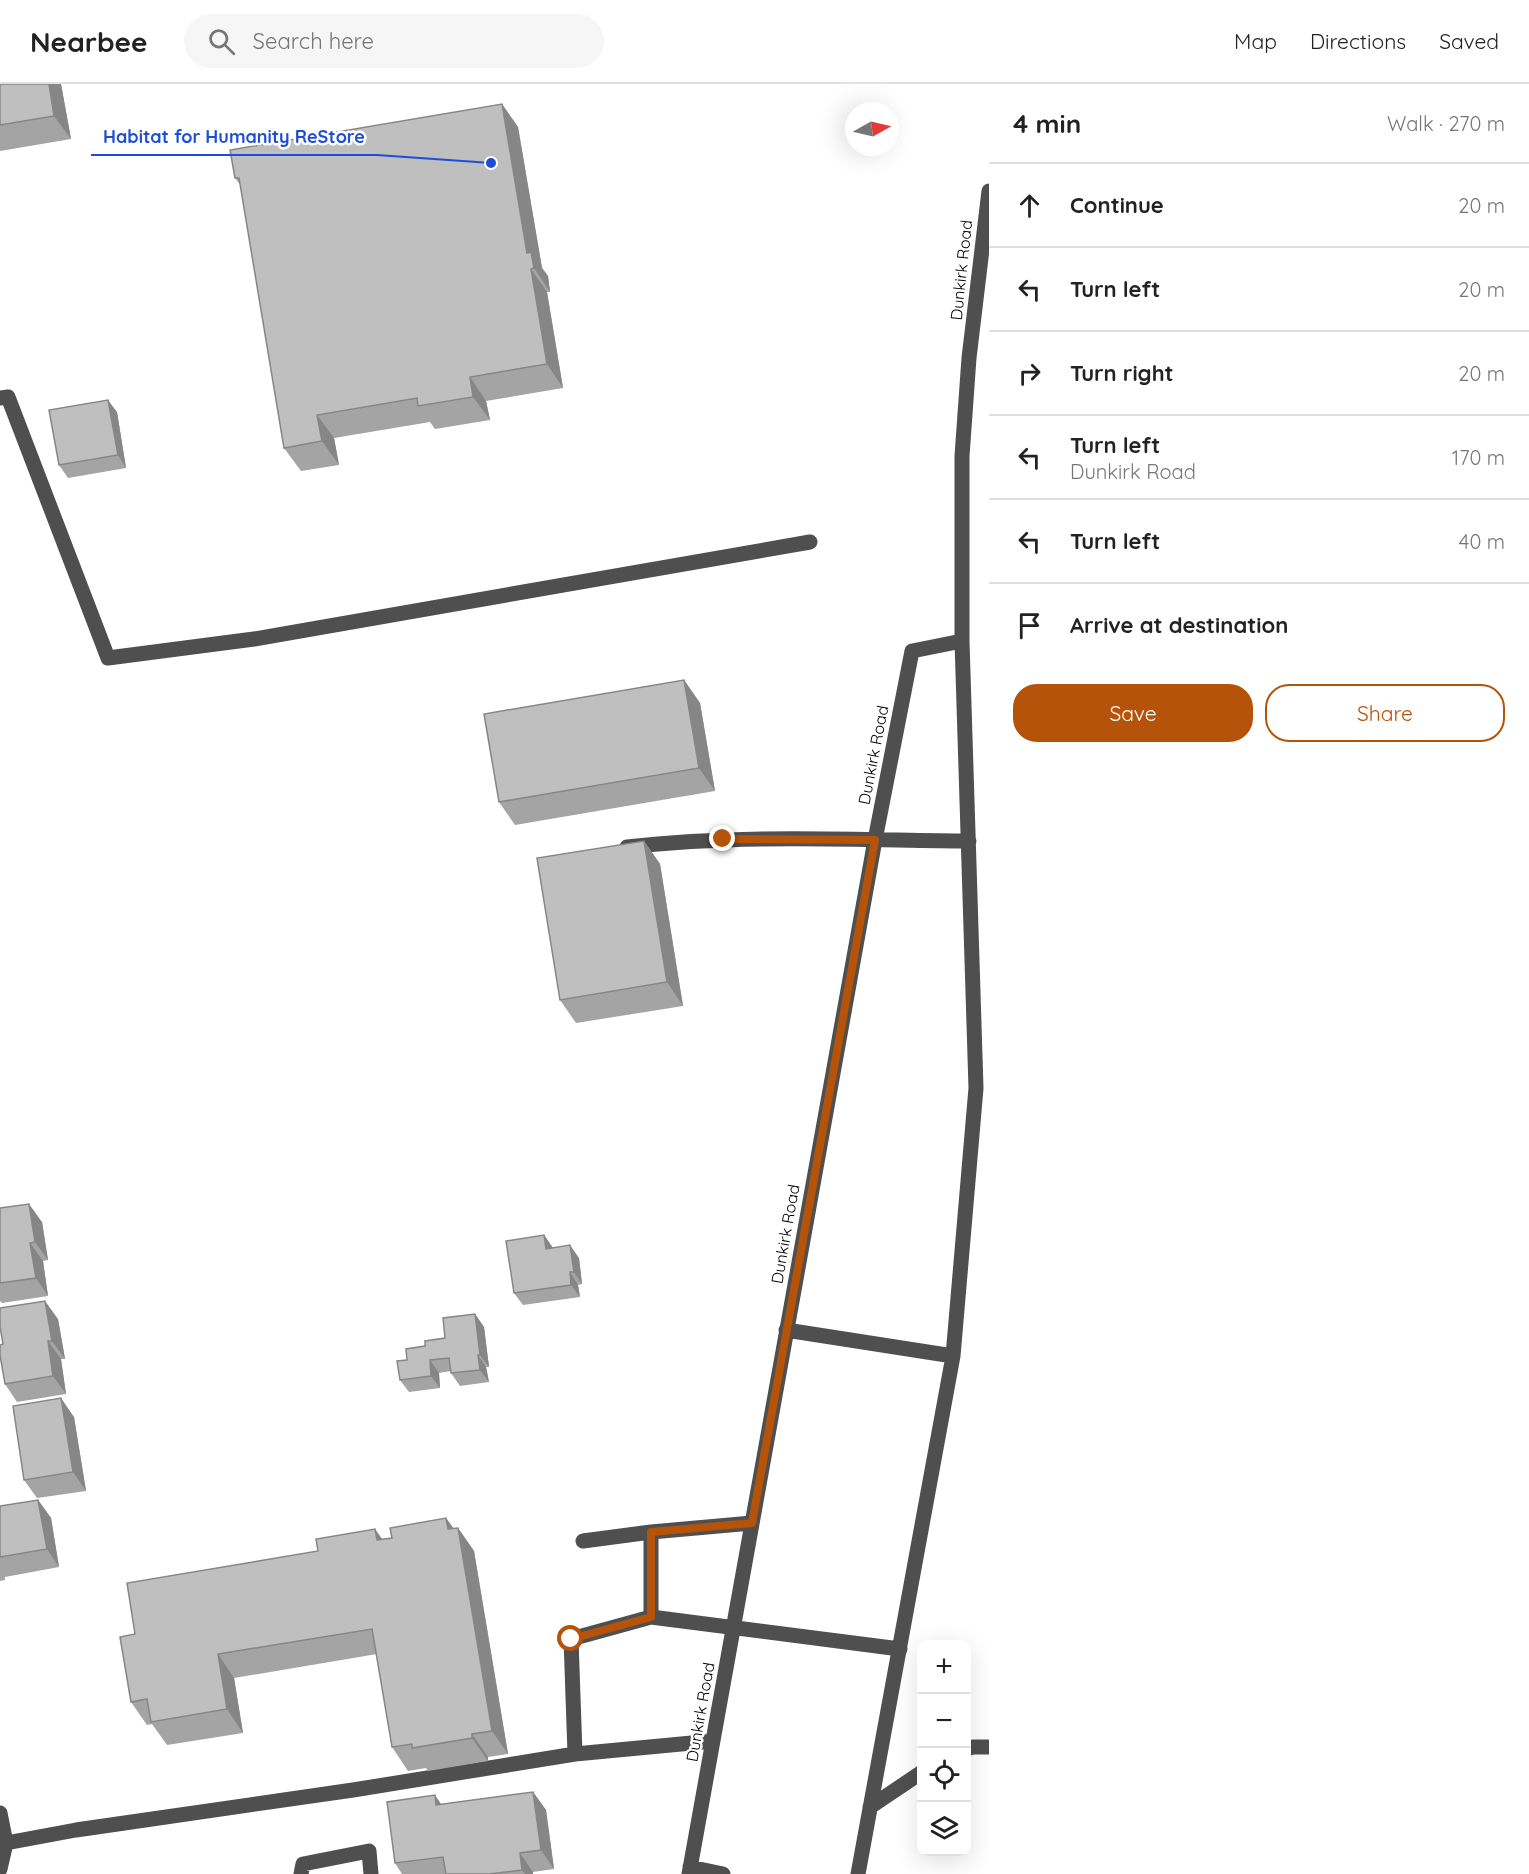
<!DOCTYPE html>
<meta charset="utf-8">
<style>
:root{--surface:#fff;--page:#f6f6f6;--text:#222;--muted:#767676;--line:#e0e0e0;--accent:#b45309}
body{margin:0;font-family:Quicksand,sans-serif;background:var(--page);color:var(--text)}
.controls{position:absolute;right:18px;bottom:18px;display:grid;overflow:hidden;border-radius:12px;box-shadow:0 6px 24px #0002}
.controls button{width:54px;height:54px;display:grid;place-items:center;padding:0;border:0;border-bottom:2px solid var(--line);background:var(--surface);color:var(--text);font:30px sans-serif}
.compass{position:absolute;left:845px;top:18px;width:54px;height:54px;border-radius:50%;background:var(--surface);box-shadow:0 6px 24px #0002;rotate:82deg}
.stop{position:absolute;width:18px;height:18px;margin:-14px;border:4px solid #b45309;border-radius:50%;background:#fff}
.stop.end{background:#b45309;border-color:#fff;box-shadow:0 2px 6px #0008}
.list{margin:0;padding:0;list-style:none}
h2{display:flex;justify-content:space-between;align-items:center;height:78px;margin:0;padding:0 24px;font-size:26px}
h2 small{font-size:20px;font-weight:400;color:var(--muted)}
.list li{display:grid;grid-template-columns:39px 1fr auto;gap:18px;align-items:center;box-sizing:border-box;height:84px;padding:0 24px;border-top:2px solid var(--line)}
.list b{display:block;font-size:22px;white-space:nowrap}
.list p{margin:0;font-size:20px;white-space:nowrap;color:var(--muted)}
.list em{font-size:20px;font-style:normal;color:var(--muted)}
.actions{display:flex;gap:12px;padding:18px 24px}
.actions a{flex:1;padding:14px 0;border:2px solid var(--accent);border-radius:24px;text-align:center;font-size:21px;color:var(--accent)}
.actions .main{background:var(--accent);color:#fff}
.icon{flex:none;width:33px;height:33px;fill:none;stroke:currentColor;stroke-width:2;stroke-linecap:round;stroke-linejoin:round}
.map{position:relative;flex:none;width:989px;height:1790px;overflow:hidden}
header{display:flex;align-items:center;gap:36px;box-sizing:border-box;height:84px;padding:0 30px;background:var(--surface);border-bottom:2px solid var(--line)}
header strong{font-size:28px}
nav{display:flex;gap:33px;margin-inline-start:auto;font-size:21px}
.search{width:420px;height:54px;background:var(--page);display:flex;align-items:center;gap:15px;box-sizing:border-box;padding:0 21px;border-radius:33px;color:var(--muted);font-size:22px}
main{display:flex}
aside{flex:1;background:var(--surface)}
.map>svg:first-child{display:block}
</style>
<header>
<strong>Nearbee</strong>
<div class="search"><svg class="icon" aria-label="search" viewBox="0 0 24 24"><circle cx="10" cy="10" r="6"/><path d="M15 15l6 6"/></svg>Search here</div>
<nav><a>Map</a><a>Directions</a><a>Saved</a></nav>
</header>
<main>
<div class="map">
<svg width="989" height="1790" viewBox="0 0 989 1790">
<rect width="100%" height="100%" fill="#fff"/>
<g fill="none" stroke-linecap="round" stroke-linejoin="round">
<path stroke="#4f4f4f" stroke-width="15" d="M0,314L8,313L108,574L254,555L810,458
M627,763C741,750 855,756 969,757
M786,1246L953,1272
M583,1457L651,1448
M651,1533L900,1565
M713,1657L575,1670L571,1555L651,1533V1448L752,1439
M966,1665L973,1663H989
M870,1723L922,1688
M0,1729L6,1759L76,1746L353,1706L575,1670
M0,1760L6,1759L0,1785
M690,1783L723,1790
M301,1790L303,1780L369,1767L371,1790
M689,1790L875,756L912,567L962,557
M858,1790L953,1272L976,1004L962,557V372L969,274L989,107"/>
</g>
<path fill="#a4a4a4" d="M0,0H61L71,55L0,67Z
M502,20L518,43L542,184L548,192L550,208H547L563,304L486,317L490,336L435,345L430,338L334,354L339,381L301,387L284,364L241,102L235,94Z
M117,328L126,384L68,394L59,381Z
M684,596L700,619L715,707L515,741L499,718Z
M644,757L660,780L683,922L576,939L560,916Z
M0,1124L42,1138L48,1176L43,1177L48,1212L2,1219L0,1217Z
M544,1151L553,1164L579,1174L582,1200L578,1201L580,1213L523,1221L514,1209Z
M475,1230L484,1243L489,1283H486L489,1298L460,1302L451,1289V1287L439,1289L440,1304L409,1308L400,1296L407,1276L425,1262L445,1254Z
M58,1235L65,1275H61L66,1310L17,1318L5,1300L3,1260Z
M74,1333L86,1407L37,1414L24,1396Z
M38,1416L51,1434L59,1483L5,1493V1496L0,1497V1422Z
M446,1434L453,1445L458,1444L474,1467L508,1670L488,1673V1677L428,1687L426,1684L408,1687L392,1663L377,1570L234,1594L243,1649L167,1661L152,1640L147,1641L131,1618L135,1550L382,1456L392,1454Z
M533,1708L546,1726L554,1785L533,1788V1790H402L395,1779L441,1720Z"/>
<path fill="#868686" d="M49,0H61L71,55L54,32Z
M502,20L518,43L542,184L548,192L550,208L534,184L527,169Z
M531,185L547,208L563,304L547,280Z
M470,293L486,317L490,336L473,313Z
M108,316L117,328L126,384L118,371Z
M317,331L334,354L339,381L322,357Z
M684,596L700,619L715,707L699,684Z
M644,757L660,780L683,922L667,898Z
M29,1120L42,1138L48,1176L35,1158Z
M544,1151L553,1164L546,1165Z
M30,1159L43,1177L48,1212L36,1194Z
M570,1161L579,1174L582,1200L574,1188Z
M570,1188L578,1201L580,1213L571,1201Z
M45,1217L58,1235L65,1275L52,1257Z
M475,1230L484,1243L489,1283L480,1271Z
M48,1257L61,1275L66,1310L53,1292Z
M478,1271L486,1283L489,1298L480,1286Z
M430,1276L439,1289L440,1304L431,1292Z
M61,1314L74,1333L86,1407L73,1388Z
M38,1416L51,1434L59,1483L47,1465Z
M446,1434L460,1453L458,1444L474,1467L508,1670L492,1647L448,1445Z
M375,1445L392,1469L377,1456Z
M218,1570L234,1594L243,1649L227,1625Z
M472,1650L488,1673V1677L472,1654Z
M533,1708L546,1726L554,1785L541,1766Z
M435,1711L447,1729L436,1721Z
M520,1769L533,1788V1790H525L522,1786Z"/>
<path fill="#bfbfbf" stroke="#868686" stroke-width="1.5" d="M0,0H49L54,32L0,41Z
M502,20L527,169L531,168L534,184L531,185L547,280L470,293L473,313L418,322L417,314L317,331L322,357L284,364L239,94H235L230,66Z
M108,316L118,371L59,381L49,326Z
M684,596L699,684L499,718L484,630Z
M644,757L667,898L560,916L537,774Z
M29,1120L35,1158L30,1159L36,1194L0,1199V1124Z
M544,1151L546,1165L570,1161L574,1188H570L571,1201L514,1209L506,1157Z
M45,1217L52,1257H48L53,1292L5,1300L0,1271V1261L3,1260L0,1243V1224Z
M475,1230L480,1271H478L480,1286L451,1289L449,1274L430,1276L431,1292L400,1296L397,1277L407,1276L406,1265L425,1262V1257L445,1254L443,1234Z
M61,1314L73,1388L24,1396L13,1322Z
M38,1416L47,1465L0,1473V1422Z
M446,1434L448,1445L458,1444L492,1647L472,1650V1654L412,1664V1660L392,1663L372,1545L218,1570L227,1625L151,1638L147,1615L131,1618L120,1553L135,1550L127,1499L318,1467L316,1455L375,1445L377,1456L392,1454L390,1444Z
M533,1708L541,1766L520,1769L522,1786L489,1790H446L443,1773L395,1779L387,1718L435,1711L436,1721Z"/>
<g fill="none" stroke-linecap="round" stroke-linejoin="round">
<path stroke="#b45309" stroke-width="8" d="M571,1555L651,1533V1448L752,1439L875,756L723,755"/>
</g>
<g text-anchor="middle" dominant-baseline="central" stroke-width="5" stroke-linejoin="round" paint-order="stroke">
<g font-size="16" fill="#000" stroke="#fff">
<text transform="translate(961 186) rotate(-84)">Dunkirk Road</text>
<text transform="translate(873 671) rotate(-79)">Dunkirk Road</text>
<text transform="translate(785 1150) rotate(-80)">Dunkirk Road</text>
<text transform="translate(700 1628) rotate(-80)">Dunkirk Road</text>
</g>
</g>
<path fill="none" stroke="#1d4ed8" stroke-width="2" d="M491 79L377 71H91"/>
<circle fill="#1d4ed8" stroke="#fff" stroke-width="2" cx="491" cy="79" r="6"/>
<g font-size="18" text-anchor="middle" font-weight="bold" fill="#1d4ed8" stroke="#fff" stroke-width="5" stroke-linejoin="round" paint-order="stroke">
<text x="234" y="59">Habitat for Humanity ReStore</text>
</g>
</svg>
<div class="controls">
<button>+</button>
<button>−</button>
<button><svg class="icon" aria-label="locate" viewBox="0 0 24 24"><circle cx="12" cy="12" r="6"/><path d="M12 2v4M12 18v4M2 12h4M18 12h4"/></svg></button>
<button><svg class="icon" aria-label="layers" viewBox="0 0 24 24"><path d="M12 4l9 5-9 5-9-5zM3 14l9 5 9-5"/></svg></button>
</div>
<svg class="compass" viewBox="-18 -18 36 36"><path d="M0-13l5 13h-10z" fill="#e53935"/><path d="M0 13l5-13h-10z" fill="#767676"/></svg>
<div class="stop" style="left:571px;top:1555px"></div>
<div class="stop end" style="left:723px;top:755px"></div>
</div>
<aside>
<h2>4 min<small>Walk · 270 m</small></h2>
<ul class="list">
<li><svg class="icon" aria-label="ahead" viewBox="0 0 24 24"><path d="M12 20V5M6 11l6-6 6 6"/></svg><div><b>Continue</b></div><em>20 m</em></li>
<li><svg class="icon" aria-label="left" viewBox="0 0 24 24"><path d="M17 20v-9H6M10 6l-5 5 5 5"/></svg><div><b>Turn left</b></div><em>20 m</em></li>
<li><svg class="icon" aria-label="right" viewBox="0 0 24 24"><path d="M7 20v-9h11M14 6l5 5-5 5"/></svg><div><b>Turn right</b></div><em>20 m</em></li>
<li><svg class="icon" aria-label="left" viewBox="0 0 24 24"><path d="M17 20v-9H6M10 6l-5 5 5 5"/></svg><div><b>Turn left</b><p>Dunkirk Road</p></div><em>170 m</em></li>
<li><svg class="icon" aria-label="left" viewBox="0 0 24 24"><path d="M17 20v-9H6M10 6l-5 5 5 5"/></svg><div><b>Turn left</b></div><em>40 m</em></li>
<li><svg class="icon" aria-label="arrive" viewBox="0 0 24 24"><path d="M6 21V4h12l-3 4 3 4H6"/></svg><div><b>Arrive at destination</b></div></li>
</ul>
<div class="actions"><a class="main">Save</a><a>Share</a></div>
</aside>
</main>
